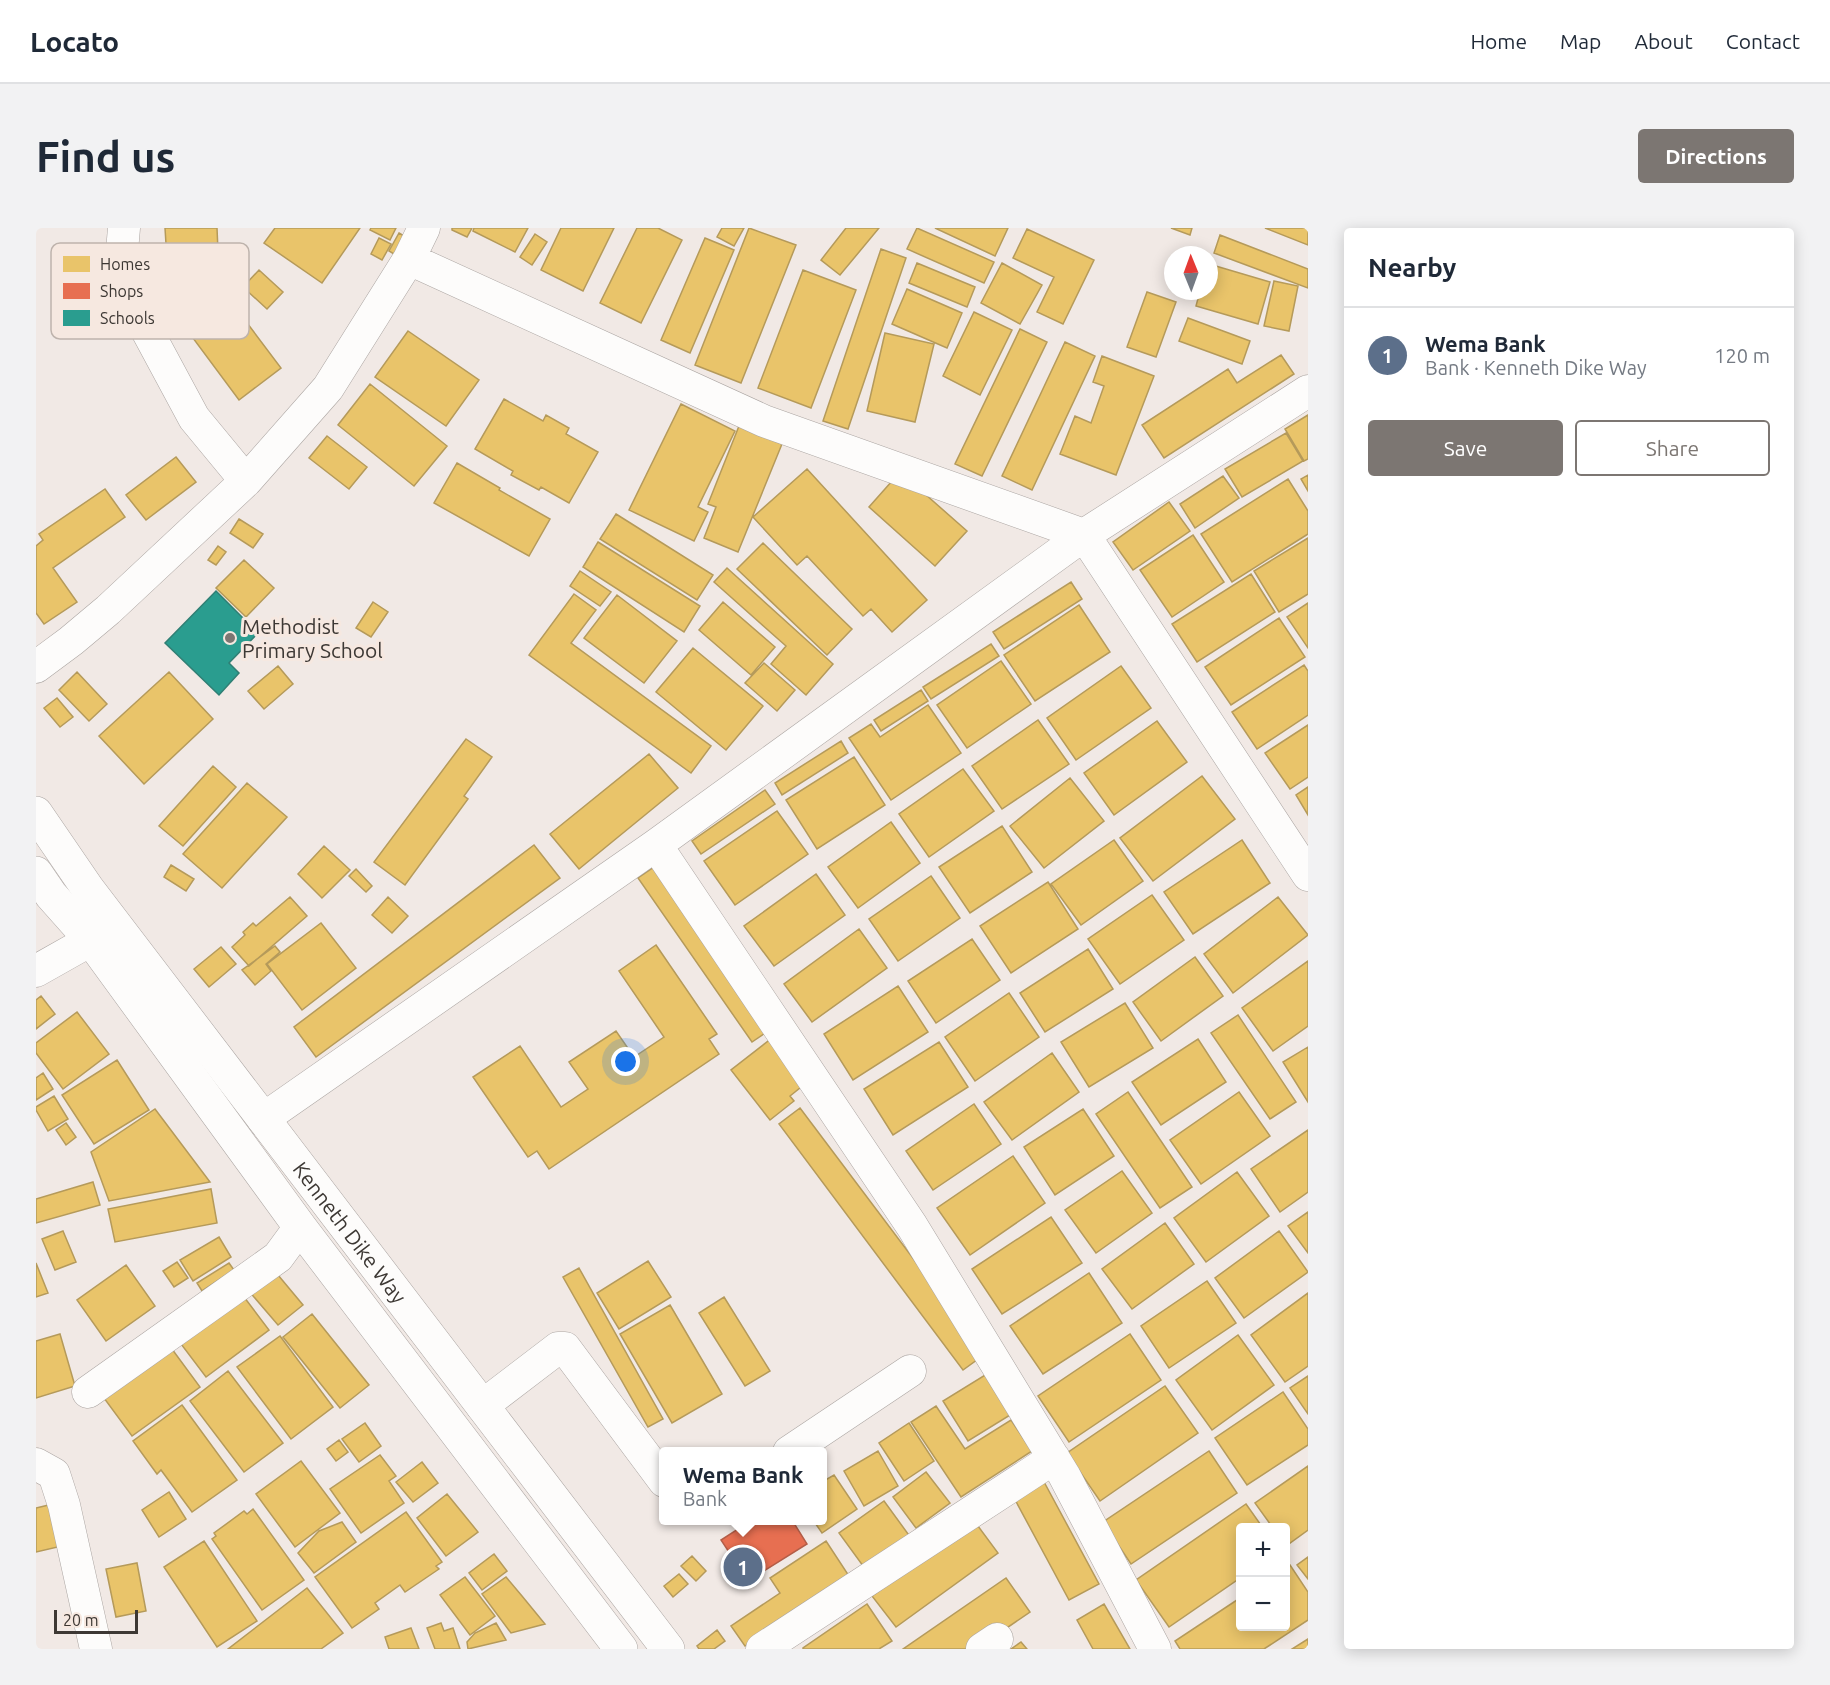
<!DOCTYPE html>
<meta charset="utf-8">
<style>
:root{--surface:#fff;--page:#f2f2f3;--text:#1f2937;--muted:#747a83;--line:#e0e1e3;--accent:#7c7672}
body{margin:0;font-family:Ubuntu,sans-serif;background:var(--page);color:var(--text)}
.controls{position:absolute;right:18px;bottom:18px;display:grid;overflow:hidden;border-radius:6px;box-shadow:0 3px 15px #0003}
.controls button{width:54px;height:54px;display:grid;place-items:center;padding:0;border:0;border-bottom:2px solid var(--line);background:var(--surface);color:var(--text);font:30px sans-serif}
.compass{position:absolute;left:1128px;top:18px;width:54px;height:54px;border-radius:50%;background:var(--surface);box-shadow:0 3px 15px #0003;rotate:359deg}
.scale{position:absolute;left:18px;bottom:15px;width:84px;box-sizing:border-box;padding-left:6px;border:3px solid #3d3834;border-top:0;font-size:16px;line-height:21px;white-space:nowrap;color:#3d3834;-webkit-text-stroke:4px #f6e8e0;paint-order:stroke}
.you{position:absolute;left:590px;top:834px;width:21px;height:21px;margin:-15px;border:4px solid #fff;border-radius:50%;background:#1a73e8;box-shadow:0 0 0 9px #1a73e833}
.badge{display:grid;place-items:center;width:39px;height:39px;border-radius:50%;background:var(--accent);color:#fff;font-size:20px;font-weight:700}
.pin{position:absolute;translate:-50% -50%;border:3px solid #fff;box-shadow:0 2px 6px #0006}
.popup{position:absolute;left:623px;top:1219px;width:168px;height:78px;box-sizing:border-box;display:grid;place-content:center;border-radius:6px;background:var(--surface);filter:drop-shadow(0 2px 4px #0005);font-size:20px;white-space:nowrap;color:var(--muted)}
.popup b{font-size:22px;color:var(--text)}
.popup::after{content:'';position:absolute;left:50%;top:100%;margin-left:-12px;border:12px solid transparent;border-top-color:var(--surface)}
.list{margin:0;padding:0;list-style:none}
h2{display:flex;justify-content:space-between;align-items:center;height:78px;margin:0;padding:0 24px;font-size:26px}
h2 small{font-size:20px;font-weight:400;color:var(--muted)}
.list li{display:grid;grid-template-columns:39px 1fr auto;gap:18px;align-items:center;box-sizing:border-box;height:96px;padding:0 24px;border-top:2px solid var(--line)}
.list b{display:block;font-size:22px;white-space:nowrap}
.list p{margin:0;font-size:20px;white-space:nowrap;color:var(--muted)}
.list em{font-size:20px;font-style:normal;color:var(--muted)}
.actions{display:flex;gap:12px;padding:18px 24px}
.actions a{flex:1;padding:14px 0;border:2px solid var(--accent);border-radius:6px;text-align:center;font-size:21px;color:var(--accent)}
.actions .main{background:var(--accent);color:#fff}
.map{position:relative;flex:none;width:1272px;height:1421px;overflow:hidden;border-radius:6px}
header{display:flex;align-items:center;gap:36px;box-sizing:border-box;height:84px;padding:0 30px;background:var(--surface);border-bottom:2px solid var(--line)}
header strong{font-size:28px}
nav{display:flex;gap:33px;margin-inline-start:auto;font-size:21px}
.intro{display:flex;align-items:center;justify-content:space-between;box-sizing:border-box;height:144px;padding:0 36px}
h1{margin:0;font-size:42px}
.button{padding:15px 27px;border-radius:6px;background:var(--accent);color:#fff;font-size:21px;font-weight:700}
main{display:flex;gap:36px;padding:0 36px}
aside{flex:1;background:var(--surface);border-radius:6px;box-shadow:0 3px 15px #0003}
.map>svg:first-child{display:block}
</style>
<header>
<strong>Locato</strong>
<nav><a>Home</a><a>Map</a><a>About</a><a>Contact</a></nav>
</header>
<div class="intro"><h1>Find us</h1><a class="button">Directions</a></div>
<main>
<div class="map">
<svg width="1272" height="1421" viewBox="0 0 1272 1421">
<rect width="100%" height="100%" fill="#f1e9e5"/>
<path fill="#e9c46a" stroke="#b59a5a" stroke-width="1.5" d="M129,0H181L183,46L132,48Z
M239,0H324L286,55L228,15Z
M335,0H360L354,12L334,2Z
M416,0H436L431,9L416,2Z
M438,0H492L479,24L437,3Z
M525,0H578L547,63L505,42Z
M601,0H622L646,12L605,95L564,75Z
M686,0H708L698,18L681,9Z
M713,0L760,17L705,155L659,137Z
M810,0H843L804,47L785,32Z
M881,0L958,34L948,55L871,21Z
M899,0H972L959,28Z
M1135,0H1156L1154,7Z
M1229,0H1272V17Z
M991,1L1058,32L1027,96L1001,84L1018,49L977,30Z
M363,5L373,11L363,29L353,23Z
M499,6L511,14L496,37L484,29Z
M1184,7L1272,41V60L1178,25Z
M343,10L355,16L346,32L335,26Z
M669,10L698,22L654,125L625,112Z
M845,21L870,30L812,201L787,193Z
M881,35L939,59L931,79L873,55Z
M966,35L1006,57L984,96L945,75Z
M1173,36L1234,54L1222,96L1160,78L1164,63H1173Z
M223,42L247,64L231,81L207,59Z
M767,42L820,62L775,180L722,160Z
M1238,53L1262,58L1253,103L1228,98Z
M871,61L926,85L911,120L856,96Z
M1111,64L1140,74L1120,129L1091,119Z
M190,67L245,140L203,172L148,98Z
M938,84L976,102L944,167L907,148Z
M1152,90L1214,113L1206,136L1143,113Z
M984,101L1011,114L946,248L919,236Z
M372,103L443,152L410,198L339,149Z
M849,105L898,116L879,194L831,183Z
M1029,114L1059,128L996,262L966,248Z
M1245,127L1258,146L1128,230L1106,197L1192,141L1201,155Z
M1066,128L1118,148L1080,247L1024,226L1039,188L1055,195L1068,158L1057,154Z
M334,156L411,218L378,258L302,197Z
M468,171L507,193L510,187L533,200L530,206L562,224L533,275L505,259L503,262L475,247L477,243L439,221Z
M645,176L699,203L662,279L672,284L658,313L593,282Z
M1272,187V231L1268,233L1249,201Z
M703,198L746,216L702,324L668,310L680,279L672,276Z
M1250,205L1267,233L1206,269L1189,241Z
M291,208L331,239L313,261L273,230Z
M140,229L160,254L110,292L90,267Z
M421,235L464,260L463,262L514,291L493,328L398,275Z
M771,241L891,372L856,404L835,381L827,388L771,328L761,337L717,289Z
M864,244L931,303L899,338L833,279Z
M1272,247V263L1265,251Z
M1187,248L1203,270L1159,300L1144,276Z
M1252,251L1272,283V306L1196,354L1165,306Z
M69,261L89,289L17,340L41,374L8,396L0,385V318L7,312L3,306Z
M1133,274L1154,303L1097,342L1077,314Z
M580,286L677,347L661,372L564,311Z
M203,291L227,306L217,320L194,305Z
M1157,307L1188,354L1136,389L1104,342Z
M1272,310V366L1243,384L1218,343Z
M562,314L664,378L648,404L547,339Z
M727,315L816,401L791,427L701,341Z
M182,318L190,324L180,337L172,332Z
M208,332L238,360L210,389L180,360Z
M691,340L797,436L770,467L735,436L750,418L678,354Z
M544,343L575,364L564,378L534,358Z
M1215,346L1239,384L1161,434L1136,396Z
M1035,354L1046,371L968,421L957,404Z
M538,366L560,382L535,415L675,518L655,545L493,427Z
M581,367L641,413L608,455L548,410Z
M337,374L352,384L335,409L320,400Z
M687,374L739,419L715,447L663,402Z
M1272,375V420L1251,389Z
M1043,377L1074,424L999,473L968,427Z
M1243,390L1269,429L1195,477L1169,439Z
M955,416L963,428L895,471L887,459Z
M657,420L727,478L690,522L620,464Z
M965,433L995,476L931,520L901,477Z
M728,435L759,462L741,483L709,455Z
M1268,437L1272,443V487L1221,521L1196,484Z
M242,438L257,456L228,481L212,463Z
M1085,438L1115,480L1040,532L1011,490Z
M41,444L71,476L53,493L23,462Z
M133,444L177,491L108,556L63,508Z
M885,462L892,473L845,503L838,492Z
M21,470L37,489L24,499L8,480Z
M892,477L925,525L855,572L813,510L835,496L844,509Z
M1002,492L1033,536L966,581L936,538Z
M1121,493L1151,534L1078,587L1048,545Z
M1272,497V549L1254,561L1229,525Z
M430,511L456,529L428,568L432,571L369,657L338,634Z
M805,513L812,525L746,567L739,555Z
M613,526L642,560L543,641L514,606Z
M818,529L849,577L781,621L750,572Z
M177,538L200,559L147,618L123,598Z
M927,541L958,583L893,629L863,586Z
M1166,548L1199,591L1117,653L1084,610Z
M1034,550L1068,593L1008,640L974,598Z
M211,555L251,589L186,660L147,626Z
M1272,559V587L1260,567Z
M729,562L739,576L665,626L656,613Z
M741,583L772,626L699,677L668,633Z
M855,594L884,635L822,680L792,639Z
M966,598L996,644L934,685L903,639Z
M1078,612L1107,653L1045,697L1015,656Z
M1206,612L1234,655L1157,706L1128,664Z
M498,617L524,650L280,829L258,799Z
M288,618L314,642L286,670L262,646Z
M624,635L738,799L716,814L602,650Z
M135,637L158,651L150,663L128,649Z
M320,641L336,658L330,664L313,648Z
M780,646L809,687L738,738L708,698Z
M895,648L924,690L862,733L833,691Z
M1012,654L1042,701L975,745L944,698Z
M1116,667L1148,712L1084,756L1052,711Z
M254,669L271,688L213,738L196,719L209,707L207,704L217,695L220,698Z
M352,669L372,688L356,705L336,687Z
M1242,669L1272,707L1197,765L1168,726Z
M285,695L320,740L266,782L231,736Z
M823,701L851,740L776,794L748,756Z
M936,711L964,752L900,795L872,753Z
M620,717L681,806L673,811L683,826L513,941L501,923L492,929L437,849L484,818L525,879L552,861L533,834L580,803L598,829L628,809L583,743Z
M239,718L244,724L230,736L235,743L219,757L206,742Z
M185,719L200,736L173,759L158,741Z
M1052,721L1077,761L1009,804L984,765Z
M1159,729L1187,768L1125,813L1097,774Z
M1272,733V798L1237,823L1206,780Z
M862,758L892,804L817,852L788,806Z
M973,765L1003,809L939,853L909,809Z
M5,768L19,786L0,801V772Z
M1089,775L1117,820L1053,859L1025,814Z
M41,784L73,826L27,861L0,825V815Z
M1202,787L1260,874L1234,891L1175,805Z
M736,810L770,855L754,868L758,873L734,892L695,842Z
M1162,811L1190,854L1125,897L1096,854Z
M903,814L932,859L857,907L828,861Z
M1272,819V874L1247,834Z
M1016,825L1043,864L976,912L948,874Z
M81,832L113,882L58,916L26,867Z
M7,845L17,861L0,872V850Z
M1092,864L1156,959L1124,980L1060,886Z
M1203,864L1234,908L1165,956L1134,912Z
M18,868L32,891L12,903L0,882V879Z
M938,876L965,916L897,962L870,923Z
M764,880L949,1126L927,1142L743,896Z
M119,881L174,954L73,973L55,924Z
M1047,881L1078,928L1019,967L988,919Z
M30,895L40,909L30,917L20,902Z
M1272,902V964L1244,984L1215,941Z
M977,928L1009,975L934,1027L901,980Z
M1086,943L1116,985L1060,1025L1029,982Z
M1201,944L1233,988L1170,1034L1138,990Z
M57,954L64,977L0,995V971Z
M175,961L181,995L79,1014L72,981Z
M1272,984V1025L1252,998Z
M1015,989L1046,1035L966,1086L936,1041Z
M1129,995L1158,1036L1096,1081L1066,1041Z
M27,1003L40,1034L19,1042L6,1011Z
M1243,1003L1272,1044L1208,1090L1179,1050Z
M183,1009L195,1029L157,1053L144,1032Z
M612,1033L635,1069L583,1101L561,1065Z
M141,1034L152,1050L138,1059L127,1043Z
M0,1035L12,1065L0,1069Z
M193,1035L198,1042L166,1063L161,1055Z
M90,1037L119,1078L70,1113L41,1072Z
M543,1040L627,1191L612,1199L527,1049Z
M237,1041L267,1077L242,1097L212,1062Z
M1053,1045L1086,1095L1007,1146L974,1098Z
M1171,1053L1200,1095L1133,1140L1105,1098Z
M205,1065L233,1102L170,1149L142,1112Z
M1272,1065V1138L1249,1154L1215,1107Z
M688,1069L734,1143L709,1158L663,1085Z
M634,1077L686,1166L636,1195L584,1106Z
M276,1086L333,1157L304,1180L247,1109Z
M24,1106L39,1158L0,1170V1113Z
M1094,1106L1125,1152L1033,1214L1002,1168Z
M1202,1107L1238,1157L1176,1202L1140,1152Z
M244,1108L297,1179L255,1211L201,1139Z
M133,1117L164,1159L96,1208L65,1166Z
M192,1143L247,1215L208,1244L154,1173Z
M954,1144L979,1184L932,1213L907,1173Z
M1272,1148V1186L1254,1160Z
M1129,1158L1162,1205L1064,1273L1031,1225Z
M1247,1164L1272,1201V1217L1211,1257L1179,1210Z
M146,1177L201,1252L156,1284L125,1242L121,1246L97,1213Z
M900,1178L929,1221L975,1192L996,1223L925,1269L875,1194Z
M329,1195L345,1218L323,1234L306,1211Z
M873,1195L898,1233L868,1253L843,1215Z
M303,1212L312,1224L300,1233L291,1221Z
M842,1223L862,1258L828,1278L808,1243Z
M1173,1223L1201,1265L1095,1336L1067,1294Z
M344,1227L360,1248L353,1253L368,1275L325,1305L294,1261Z
M265,1233L304,1285L259,1319L220,1266Z
M386,1234L402,1255L377,1274L360,1254Z
M1272,1238V1302L1250,1318V1300H1237L1219,1275Z
M890,1244L914,1275L880,1300L857,1269Z
M798,1247L821,1281L786,1305L777,1292H786V1254Z
M1007,1252L1063,1356L1033,1372L977,1268Z
M133,1264L150,1291L123,1309L106,1282Z
M411,1266L442,1304L410,1328L381,1290Z
M848,1273L875,1310L830,1342L803,1305Z
M17,1276L26,1318L0,1324V1280Z
M1210,1276L1227,1300H1204V1350L1133,1399L1100,1352Z
M217,1281L268,1352L226,1382L176,1311L180,1308L178,1305L208,1283L211,1286Z
M370,1284L406,1334L400,1338L403,1341L369,1364L364,1357L339,1375L343,1381L316,1400L279,1349Z
M306,1294L320,1314L278,1345L262,1325L283,1303Z
M939,1294L962,1325L860,1399L836,1368Z
M168,1313L221,1393L181,1419L128,1339Z
M790,1313L813,1348L709,1418L695,1398L744,1365L734,1350Z
M458,1326L471,1343L446,1362L433,1345Z
M656,1328L670,1343L660,1353L645,1338Z
M1272,1329V1351L1261,1337Z
M101,1335L110,1383L80,1389L70,1341Z
M1254,1337L1272,1364V1392L1228,1421H1144L1139,1413L1204,1370V1398H1250V1340Z
M643,1346L652,1356L637,1369L628,1358Z
M429,1349L459,1388L434,1407L404,1367Z
M470,1349L486,1368L509,1396L475,1405L446,1366Z
M970,1350L994,1384L940,1421H867Z
M271,1360L307,1405L285,1421H192Z
M831,1376L856,1413L843,1421H767V1420Z
M1068,1376L1094,1421H1057L1041,1392Z
M405,1395L408,1403L417,1400L424,1421H399L391,1400Z
M460,1395L470,1412L432,1421L431,1414L439,1405Z
M375,1400L383,1421H353L349,1409Z
M681,1402L689,1413L678,1421H663L661,1418Z
M1272,1411V1421H1256Z
M985,1414L991,1421H975Z"/>
<path fill="#e76f51" stroke="#b45e48" stroke-width="1.5" d="M716,1292H756L771,1316L712,1353L685,1312Z"/>
<path fill="#2a9d8f" stroke="#307f74" stroke-width="1.5" d="M180,363L222,405L193,435L203,445L183,467L129,415Z"/>
<g fill="none" stroke-linecap="round" stroke-linejoin="round">
<defs>
<path id="minor" d="M88,0L85,35L94,71L158,190L210,253
M373,31L728,193L1048,307L1272,647
M0,439L35,413L72,382L210,253L292,160L373,31L388,0
M620,617L876,998L1028,1247L1119,1421
M0,743L55,712
M227,891L620,617L1048,307L1272,163
M52,1164L242,1029L264,999
M446,1178L522,1120H529L628,1253
M753,1224L874,1143
M0,1236L18,1246L28,1277L60,1421
M726,1421L1018,1230
M946,1421L961,1411"/>
<g id="highway">
<path id="s1" d="M0,585L52,661L632,1421"/>
<path d="M0,645L15,667L55,712L264,999L585,1421"/>
</g>
</defs>
<use href="#minor" stroke="#aba5a2" stroke-width="33"/>
<use href="#highway" stroke="#aba5a2" stroke-width="34"/>
<use href="#minor" stroke="#fdfcfb" stroke-width="32"/>
<use href="#highway" stroke="#fdfcfb" stroke-width="33"/>
</g>
<circle fill="#7c7672" stroke="#f6e8e0" stroke-width="2" cx="194" cy="410" r="6"/>
<g text-anchor="middle" dominant-baseline="central" stroke-width="6" stroke-linejoin="round" paint-order="stroke">
<g font-size="21" fill="#3d3834" stroke="#f6e8e0" text-anchor="start">
<text x="206" y="398">Methodist<tspan x="206" dy="24">Primary School</tspan></text>
</g>
<g font-size="21" fill="#3d3834" stroke="#f6e8e0">
<text stroke="none"><textPath href="#s1" startOffset="524">Kenneth Dike Way</textPath></text>
</g>
</g>
<rect x="15" y="15" width="198" height="96" rx="9" fill="#f6e8e0" stroke="#beb3ac" stroke-width="1.5"/>
<rect x="27" y="28" width="27" height="16" fill="#e9c46a"/>
<rect x="27" y="55" width="27" height="16" fill="#e76f51"/>
<rect x="27" y="82" width="27" height="16" fill="#2a9d8f"/>
<g font-size="16" fill="#3d3834">
<text x="64" y="42">Homes</text>
<text x="64" y="69">Shops</text>
<text x="64" y="96">Schools</text>
</g>
</svg>
<div class="controls">
<button>+</button>
<button>−</button>
</div>
<svg class="compass" viewBox="-18 -18 36 36"><path d="M0-13l5 13h-10z" fill="#e53935"/><path d="M0 13l5-13h-10z" fill="#747a83"/></svg>
<div class="scale">20 m</div>
<div class="you"></div>
<div class="pin badge" style="left:707px;top:1339px;background:#5c6f8a">1</div>
<div class="popup"><b>Wema Bank</b>Bank</div>
</div>
<aside>
<h2>Nearby<small></small></h2>
<ul class="list">
<li><span class="badge" style="background:#5c6f8a">1</span><div><b>Wema Bank</b><p>Bank · Kenneth Dike Way</p></div><em>120 m</em></li>
</ul>
<div class="actions"><a class="main">Save</a><a>Share</a></div>
</aside>
</main>
